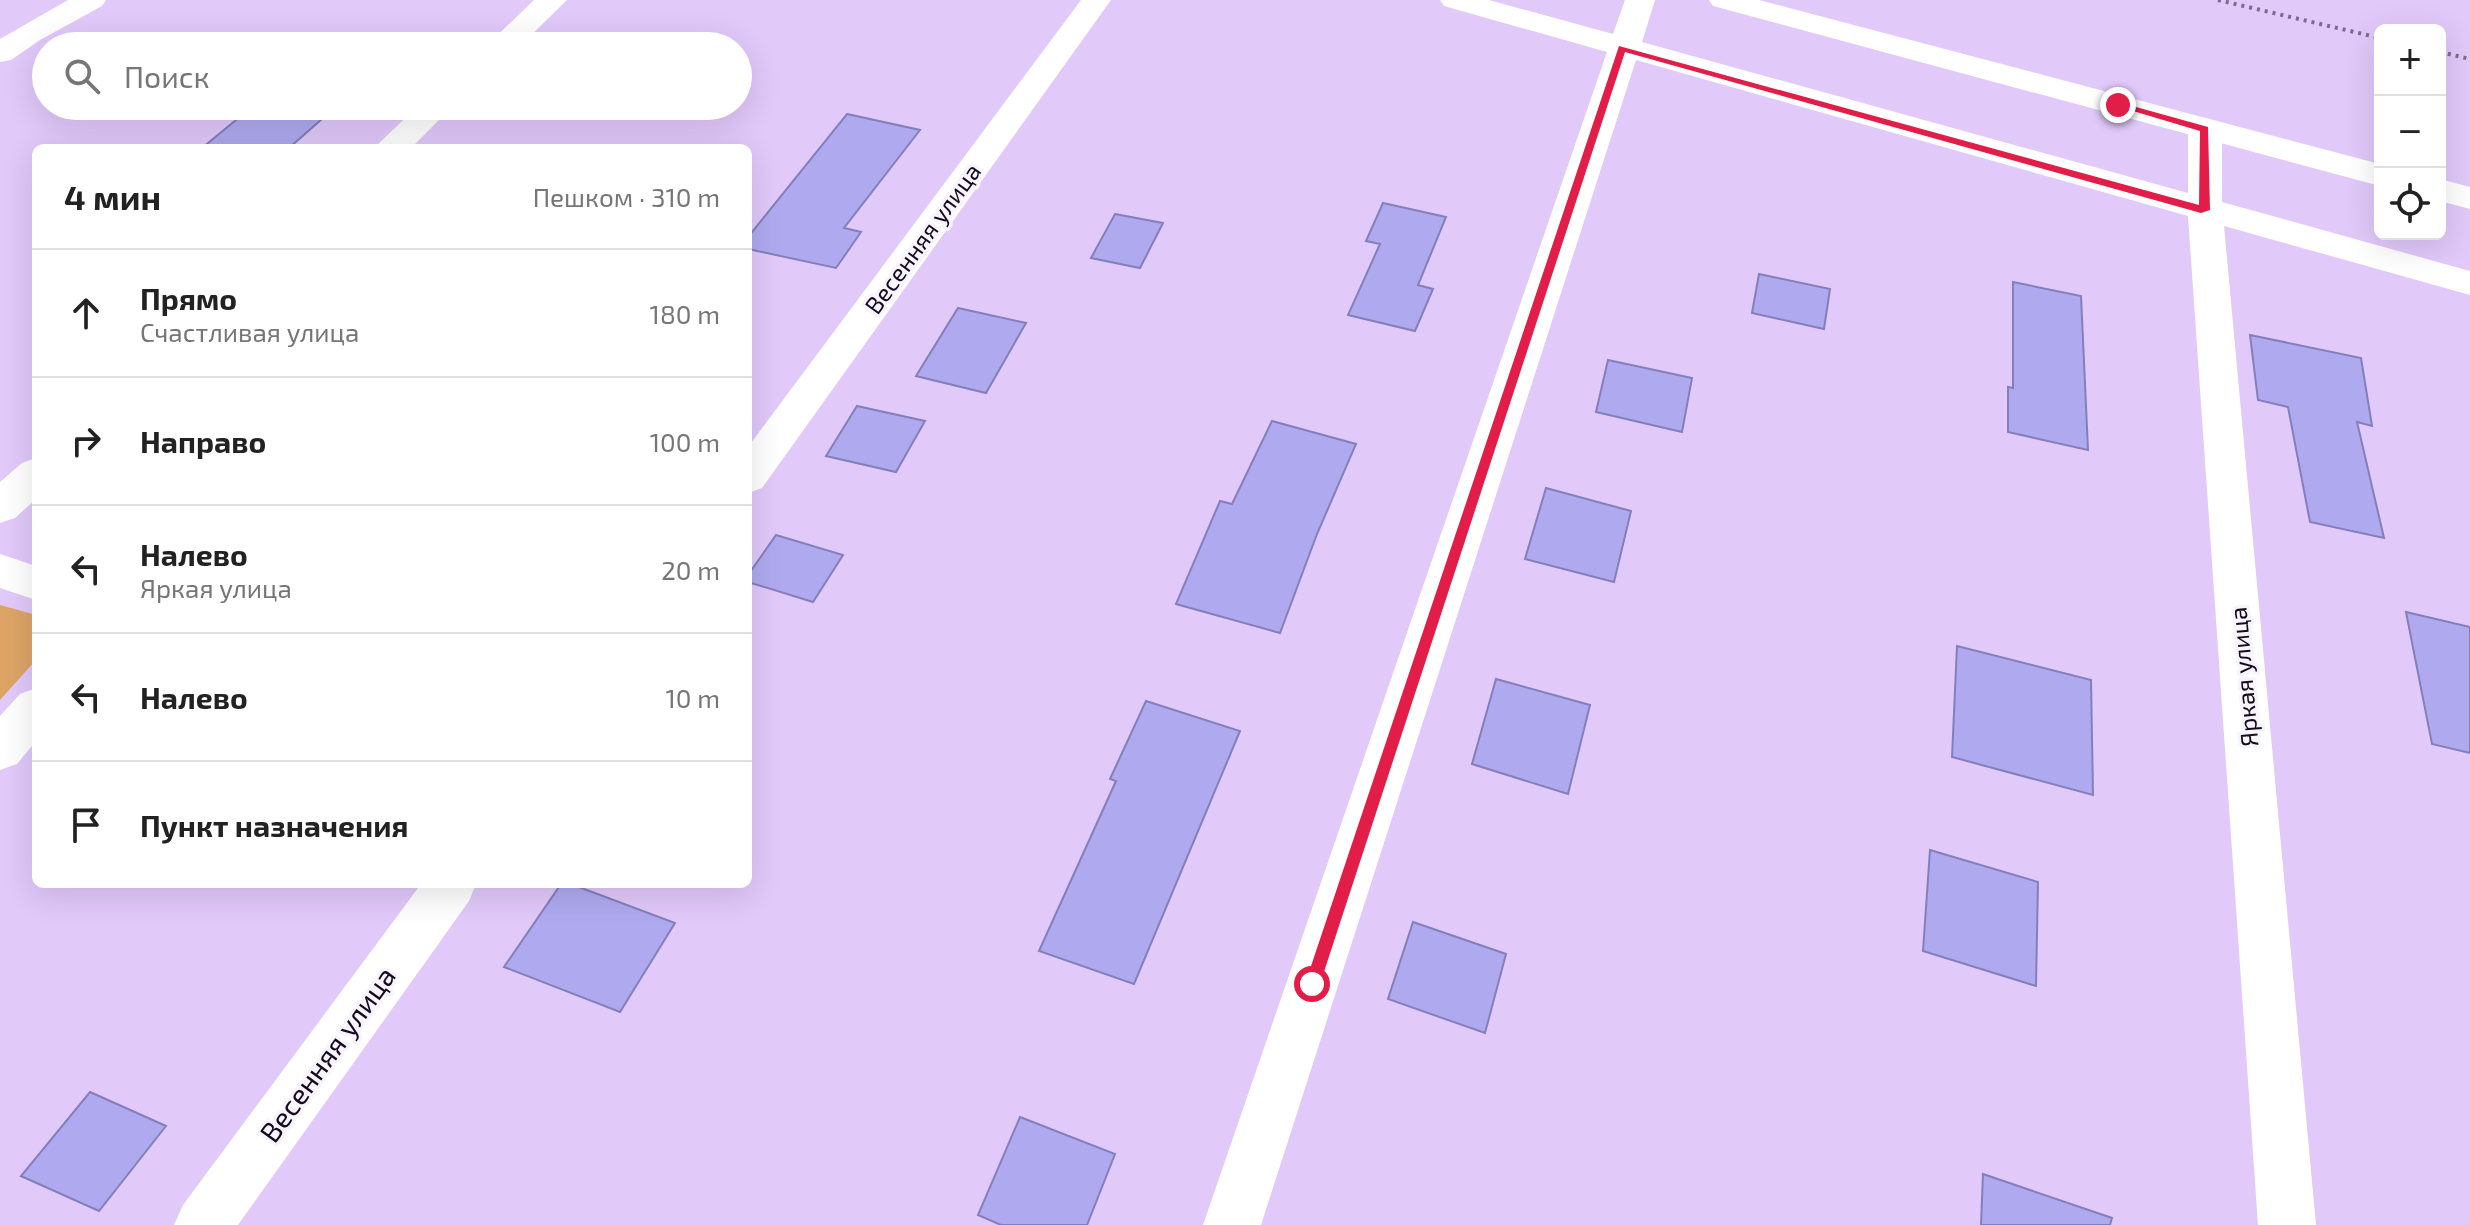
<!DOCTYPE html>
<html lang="ru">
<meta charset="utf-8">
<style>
:root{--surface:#fff;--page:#f6f6f6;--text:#222;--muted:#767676;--line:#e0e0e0}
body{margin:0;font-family:"Exo 2",sans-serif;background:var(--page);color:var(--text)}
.controls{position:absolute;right:24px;top:24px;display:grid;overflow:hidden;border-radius:12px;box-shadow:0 8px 32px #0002}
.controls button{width:72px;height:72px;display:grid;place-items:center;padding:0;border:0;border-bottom:2px solid var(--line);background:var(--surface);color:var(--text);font:40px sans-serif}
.stop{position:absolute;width:24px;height:24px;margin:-18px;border:6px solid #e11d48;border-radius:50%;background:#fff}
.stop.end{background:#e11d48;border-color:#fff;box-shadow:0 2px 8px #0008}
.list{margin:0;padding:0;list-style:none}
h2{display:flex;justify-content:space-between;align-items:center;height:104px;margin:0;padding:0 32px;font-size:34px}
h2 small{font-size:26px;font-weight:400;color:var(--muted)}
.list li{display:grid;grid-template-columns:52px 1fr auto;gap:24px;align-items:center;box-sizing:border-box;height:128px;padding:0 32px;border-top:2px solid var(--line)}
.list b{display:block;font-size:30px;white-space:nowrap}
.list p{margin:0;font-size:26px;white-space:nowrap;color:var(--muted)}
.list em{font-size:26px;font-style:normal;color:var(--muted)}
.icon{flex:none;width:44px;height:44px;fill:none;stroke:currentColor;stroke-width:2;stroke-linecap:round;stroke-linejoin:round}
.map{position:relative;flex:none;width:2470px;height:1225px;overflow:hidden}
.search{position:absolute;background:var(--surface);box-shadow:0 8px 32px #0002;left:32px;top:32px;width:720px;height:88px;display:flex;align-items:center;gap:20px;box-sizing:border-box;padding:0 28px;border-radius:44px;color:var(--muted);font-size:30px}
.panel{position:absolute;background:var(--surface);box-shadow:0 8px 32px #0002;left:32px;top:144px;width:720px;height:744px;border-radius:12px}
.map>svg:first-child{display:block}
</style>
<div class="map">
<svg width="2470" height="1225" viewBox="0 0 2470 1225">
<rect width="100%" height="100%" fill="#e1c9fa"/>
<path fill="#dda466" d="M0,605L36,615V660L0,700Z"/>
<path fill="#afaaf0" stroke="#847fba" stroke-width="2" d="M253,106H310L331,111L289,148H202Z
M847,114L920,130L844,228L861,232L836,268L748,249V237Z
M1383,203L1446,217L1418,285L1433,289L1415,331L1348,315L1380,244L1366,241Z
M1115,214L1163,223L1140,268L1091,258Z
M1759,274L1830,289L1824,329L1752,313Z
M2013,282L2081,296L2088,450L2008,432V387L2013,388Z
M958,308L1026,323L986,393L916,376Z
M2250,335L2361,358L2372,426L2357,422L2384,538L2310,522L2288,407L2258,400Z
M1608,360L1692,378L1682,432L1596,412Z
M857,406L925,421L896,472L826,456Z
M1272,421L1356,444L1317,534L1280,633L1176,604L1220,501L1232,504Z
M1546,488L1631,511L1614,582L1525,559Z
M776,535L843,555L813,602L748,582V575Z
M2406,612L2470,627V753L2432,744Z
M1957,646L2091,680L2093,795L1952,757Z
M1496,679L1590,705L1568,794L1472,764Z
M1146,701L1240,731L1134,984L1039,951L1116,781L1110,779Z
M1930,850L2038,882L2036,986L1923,951Z
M561,884H571L675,923L620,1012L504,967Z
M1413,922L1506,954L1485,1033L1388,999Z
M90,1092L166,1126L99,1211L21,1176Z
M1020,1117L1115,1154L1087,1225H1001L978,1215Z
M1983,1174L2112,1218L2110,1225H1981Z"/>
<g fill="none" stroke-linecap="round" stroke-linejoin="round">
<path stroke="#7d6b8f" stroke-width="4" stroke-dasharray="3 5" stroke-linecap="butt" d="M2218,0L2380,38
M2440,52L2470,59"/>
<path fill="#fff" fill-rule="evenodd" d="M68,0H106L102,6L40,40L11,60L0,62V39Z
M534,0H567L520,46H486Z
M1081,0H1111L762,488L748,493V447Z
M1440,0H1489L1613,34L1625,0H1655L1642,42L2188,193V129L2193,122L2205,119L2217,122L2222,129V202L2470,271V295L2224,226L2316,1225H2258L2188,216L1636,60L1261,1225H1203L1607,52L1444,6Z
M418,106H453L411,148H374Z
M36,458V499L15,518L0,523V482L22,463Z
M0,554L36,566V600L0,588Z
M36,688V741L17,764L0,770V716L20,694Z
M421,884H476L469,901L238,1225H174L183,1205Z"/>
<path fill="#fff" fill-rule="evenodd" d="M1709,0H1759L2380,164V186L1713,6Z
M2440,179L2470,187V209L2440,201Z"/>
</g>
<path fill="#e11d48" d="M1619,46L2199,205L2200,131L2113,105L2118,102L2208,127L2210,210L2201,213L1625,52L1320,984L1312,991L1305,984Z"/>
<g text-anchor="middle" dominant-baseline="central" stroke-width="7" stroke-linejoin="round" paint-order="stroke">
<g font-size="24" fill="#14091e" stroke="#f7f4fb">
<text transform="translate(922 238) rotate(-54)">Весенняя улица</text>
<text transform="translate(2243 677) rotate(-95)">Яркая улица</text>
</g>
<g font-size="28" fill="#14091e" stroke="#f7f4fb">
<text transform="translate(327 1054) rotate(-54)">Весенняя улица</text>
</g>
</g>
</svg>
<div class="controls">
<button>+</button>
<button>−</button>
<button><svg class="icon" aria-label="locate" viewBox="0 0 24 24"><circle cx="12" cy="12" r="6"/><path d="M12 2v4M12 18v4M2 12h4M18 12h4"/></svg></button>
</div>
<div class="stop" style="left:1312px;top:984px"></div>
<div class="stop end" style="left:2118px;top:105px"></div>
<div class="search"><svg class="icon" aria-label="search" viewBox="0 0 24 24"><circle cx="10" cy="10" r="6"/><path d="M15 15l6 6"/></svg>Поиск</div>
<section class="panel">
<h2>4 мин<small>Пешком · 310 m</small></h2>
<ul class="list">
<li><svg class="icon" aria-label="ahead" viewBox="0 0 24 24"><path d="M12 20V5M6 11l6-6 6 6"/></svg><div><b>Прямо</b><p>Счастливая улица</p></div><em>180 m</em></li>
<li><svg class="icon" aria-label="right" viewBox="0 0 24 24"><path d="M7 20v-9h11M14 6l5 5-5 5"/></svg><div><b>Направо</b></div><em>100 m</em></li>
<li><svg class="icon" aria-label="left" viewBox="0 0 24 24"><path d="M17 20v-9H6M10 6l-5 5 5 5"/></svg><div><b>Налево</b><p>Яркая улица</p></div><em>20 m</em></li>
<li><svg class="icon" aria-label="left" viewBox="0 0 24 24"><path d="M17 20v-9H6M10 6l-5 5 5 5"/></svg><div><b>Налево</b></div><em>10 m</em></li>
<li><svg class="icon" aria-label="arrive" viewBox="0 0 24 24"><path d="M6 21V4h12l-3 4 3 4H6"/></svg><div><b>Пункт назначения</b></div></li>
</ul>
</section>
</div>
